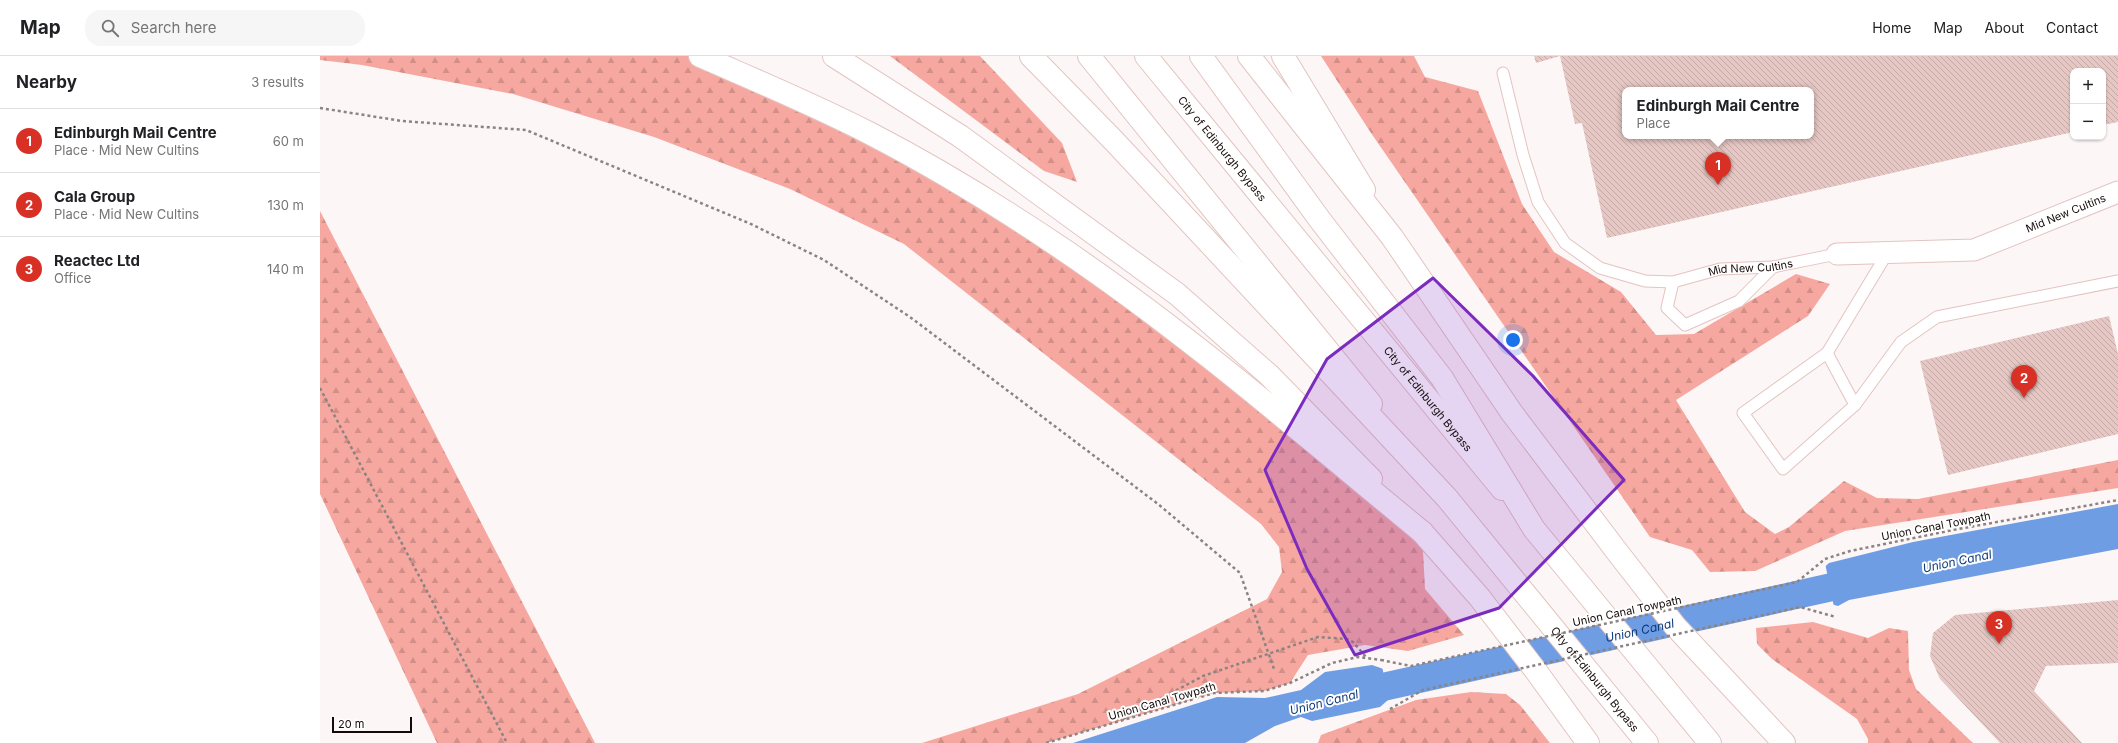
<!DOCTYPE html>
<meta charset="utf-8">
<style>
:root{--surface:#fff;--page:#f6f6f6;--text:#202124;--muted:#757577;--line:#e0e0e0;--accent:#d93025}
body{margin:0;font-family:Inter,sans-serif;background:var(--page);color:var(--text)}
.controls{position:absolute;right:12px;top:12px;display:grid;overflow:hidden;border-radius:8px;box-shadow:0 1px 3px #0004}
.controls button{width:36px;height:36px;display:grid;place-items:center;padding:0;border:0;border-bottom:1px solid var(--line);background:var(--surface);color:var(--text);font:20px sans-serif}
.scale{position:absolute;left:12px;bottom:10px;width:80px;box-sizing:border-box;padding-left:4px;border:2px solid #140a09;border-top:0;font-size:11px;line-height:14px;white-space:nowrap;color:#140a09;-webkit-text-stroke:3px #fff;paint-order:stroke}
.you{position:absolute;left:1193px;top:284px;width:14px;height:14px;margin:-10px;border:3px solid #fff;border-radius:50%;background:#1a73e8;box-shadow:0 0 0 6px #1a73e833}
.badge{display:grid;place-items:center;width:26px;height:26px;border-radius:50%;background:var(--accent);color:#fff;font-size:13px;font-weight:700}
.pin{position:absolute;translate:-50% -33px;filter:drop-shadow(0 1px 2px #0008)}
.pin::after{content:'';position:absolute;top:21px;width:14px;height:12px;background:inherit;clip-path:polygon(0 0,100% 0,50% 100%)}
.popup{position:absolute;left:1302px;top:31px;width:192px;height:52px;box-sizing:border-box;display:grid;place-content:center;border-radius:8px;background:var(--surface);filter:drop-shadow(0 1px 3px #0005);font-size:13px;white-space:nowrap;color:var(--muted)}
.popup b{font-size:15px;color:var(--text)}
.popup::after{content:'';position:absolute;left:50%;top:100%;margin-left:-8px;border:8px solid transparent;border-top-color:var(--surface)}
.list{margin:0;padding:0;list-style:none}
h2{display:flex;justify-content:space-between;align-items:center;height:52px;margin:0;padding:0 16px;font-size:17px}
h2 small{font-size:13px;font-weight:400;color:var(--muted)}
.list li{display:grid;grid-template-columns:26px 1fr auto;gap:12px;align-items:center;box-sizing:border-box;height:64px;padding:0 16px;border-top:1px solid var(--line)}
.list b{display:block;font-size:15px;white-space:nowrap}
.list p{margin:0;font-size:13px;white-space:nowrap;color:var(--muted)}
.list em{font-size:13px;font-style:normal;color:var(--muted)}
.icon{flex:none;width:22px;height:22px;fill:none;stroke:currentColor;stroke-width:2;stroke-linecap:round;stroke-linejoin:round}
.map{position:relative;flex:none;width:1798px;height:687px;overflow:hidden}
header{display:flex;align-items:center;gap:24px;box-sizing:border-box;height:56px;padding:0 20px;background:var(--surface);border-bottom:1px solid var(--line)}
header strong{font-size:19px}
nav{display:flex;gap:22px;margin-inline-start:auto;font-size:14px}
.search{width:280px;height:36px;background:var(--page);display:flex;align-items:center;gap:10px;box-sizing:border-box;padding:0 14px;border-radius:16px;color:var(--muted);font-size:15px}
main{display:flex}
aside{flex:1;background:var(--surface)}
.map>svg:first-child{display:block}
</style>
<header>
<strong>Map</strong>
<div class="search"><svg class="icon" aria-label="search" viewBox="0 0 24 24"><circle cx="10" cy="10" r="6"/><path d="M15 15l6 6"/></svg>Search here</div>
<nav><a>Home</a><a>Map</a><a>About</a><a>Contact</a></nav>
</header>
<main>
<aside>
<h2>Nearby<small>3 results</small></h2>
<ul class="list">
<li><span class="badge">1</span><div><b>Edinburgh Mail Centre</b><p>Place · Mid New Cultins</p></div><em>60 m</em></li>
<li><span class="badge">2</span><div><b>Cala Group</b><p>Place · Mid New Cultins</p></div><em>130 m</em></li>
<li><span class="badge">3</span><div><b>Reactec Ltd</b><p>Office</p></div><em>140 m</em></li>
</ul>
</aside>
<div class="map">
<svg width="1798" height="687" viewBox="0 0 1798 687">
<defs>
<pattern id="forest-firs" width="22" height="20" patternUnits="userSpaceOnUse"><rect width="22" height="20" fill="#f6a8a0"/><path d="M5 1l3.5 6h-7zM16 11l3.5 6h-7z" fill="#d28f88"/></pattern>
<pattern id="building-back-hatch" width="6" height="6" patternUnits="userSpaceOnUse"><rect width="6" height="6" fill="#e6c7c3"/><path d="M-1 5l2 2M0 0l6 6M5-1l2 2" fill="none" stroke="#c4aaa6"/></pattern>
</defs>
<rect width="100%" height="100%" fill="#fdf6f6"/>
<path fill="url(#forest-firs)" d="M0,0H380L671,148L1102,476L1105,533L1144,579L1088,595L1045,589L988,599L970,627L944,635L894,637L726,687H602L758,638L947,543L962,516L959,491L941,468L584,188L470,133L334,81L193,38L42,9L0,4Z
M570,0H660L742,87L757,126L724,115Z
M1001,0H1094L1105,21L1158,35L1202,148L1234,196L1301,236L1336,279L1374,278L1476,218L1510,228L1488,260L1356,344L1425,456L1455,478L1469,471L1524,425L1557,442L1598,443L1798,404V432L1525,475L1435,515L1390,516L1372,494L1330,481L1051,77Z
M0,155L275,687H117L0,438Z
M1493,566L1548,582L1569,572L1588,575L1589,614L1596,633L1653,687H1548V683L1537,663L1452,603L1437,588L1436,572Z
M1151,636L1186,638L1200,649L1230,687H998L1001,679L1096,644Z"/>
<path fill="#6e9de4" d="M1798,448V493L1529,544L1518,550L1475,538L1509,507L1593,486Z
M1052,609L1092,623L1060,651L992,665L981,661L955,670L925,687H753L897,641L945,642L981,634L1005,616Z"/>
<path fill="#fdf6f6" d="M1505,507L1514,551L1474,540V537Z
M1062,610L1094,623L1068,646L1066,630Z"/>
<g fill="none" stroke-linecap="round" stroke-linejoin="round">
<path stroke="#6e9de4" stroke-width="28" id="s1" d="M1054,633L1512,531"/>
</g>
<path fill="url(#building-back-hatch)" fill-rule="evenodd" d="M1214,0H1798V66L1783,69V15H1753V76L1287,182L1262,67L1255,68L1240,0L1216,7ZM1305,34H1491V80H1305Z
M1789,260L1798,298V378L1628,419L1600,305Z
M1798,544V607L1726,610L1714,635L1762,687H1680L1620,623L1610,600L1613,577L1635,559Z"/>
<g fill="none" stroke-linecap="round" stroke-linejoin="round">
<defs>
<g id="service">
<path id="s2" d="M1183,17L1203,99L1218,146L1245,187L1280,212L1325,225L1353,226L1400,213L1453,211L1517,198"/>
<path d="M1568,196L1507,297L1423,357L1463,413L1535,349L1581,286L1617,261L1798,225"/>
<path d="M1353,226L1347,252L1365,269L1419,245L1453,211"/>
<path d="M1507,297L1535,349"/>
</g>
<g id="minor">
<path id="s3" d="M1517,198L1654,194L1798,136"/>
</g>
<g id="primary">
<path d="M514,0L640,80L857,238L949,319L1051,423"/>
<path d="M769,0L1051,348"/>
<path id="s4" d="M826,0L1182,433"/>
<path d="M963,0L1044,134"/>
</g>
<g id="trunk">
<path id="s5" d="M711,0L795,86L1127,442L1327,687"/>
<path d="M881,0L1000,164L1122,322L1214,473L1390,687"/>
<path d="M929,0L1072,181L1192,357L1298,497L1355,570L1464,687"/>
<path d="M1102,476L1160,542L1216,615L1268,687"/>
</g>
<path id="motorway" d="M380,0C437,25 495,49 551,78C613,110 680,151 738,190C866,276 983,378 1102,476"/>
</defs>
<use href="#service" stroke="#e3c4c0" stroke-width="13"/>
<use href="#minor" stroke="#e3c4c0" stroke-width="23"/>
<use href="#primary" stroke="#e3c4c0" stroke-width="24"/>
<use href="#trunk" stroke="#e3c4c0" stroke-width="24"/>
<use href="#motorway" stroke="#e3c4c0" stroke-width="24"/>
<path stroke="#8c8383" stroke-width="2.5" stroke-dasharray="3 3" stroke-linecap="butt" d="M0,52L82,65L206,74L431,168L504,204L590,261L838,448L920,517L954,613
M0,332L187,687
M1505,503L1530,495L1633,474L1798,444
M803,663L883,620L998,581L1027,583L1033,586L1046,601
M726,687L894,637L944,635L970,627L1012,607L1038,601L1061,604"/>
<use href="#service" stroke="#fff" stroke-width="11"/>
<use href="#minor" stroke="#fff" stroke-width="21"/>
<use href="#primary" stroke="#fff" stroke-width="22"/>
<use href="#trunk" stroke="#fff" stroke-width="22"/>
<use href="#motorway" stroke="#fff" stroke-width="22"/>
<path stroke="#8c8383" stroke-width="2.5" stroke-dasharray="3 3" stroke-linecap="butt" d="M1061,604L1091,610L1477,526L1505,503
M1070,653L1103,634L1480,551L1516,561"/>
</g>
<path fill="#7b2cbf" fill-opacity="0.2" stroke="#7b2cbf" stroke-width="3" stroke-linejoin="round" d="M1113,222L1213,320L1304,424L1179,552L1035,599L987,513L945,414L1007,303Z"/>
<g text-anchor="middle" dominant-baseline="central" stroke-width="4" stroke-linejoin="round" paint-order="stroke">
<g font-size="11" fill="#140a09" stroke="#fff">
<text stroke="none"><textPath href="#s4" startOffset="120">City of Edinburgh Bypass</textPath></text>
<text stroke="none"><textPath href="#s3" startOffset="236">Mid New Cultins</textPath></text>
<text stroke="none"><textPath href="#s2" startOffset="380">Mid New Cultins</textPath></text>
<text stroke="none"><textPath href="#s4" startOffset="444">City of Edinburgh Bypass</textPath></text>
<text transform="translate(1616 470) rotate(-11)">Union Canal Towpath</text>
<text transform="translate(1307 555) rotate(-12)">Union Canal Towpath</text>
<text stroke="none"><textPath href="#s5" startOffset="841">City of Edinburgh Bypass</textPath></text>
<text transform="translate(842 645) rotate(-16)">Union Canal Towpath</text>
</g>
<g font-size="12" font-style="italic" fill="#0e3b7a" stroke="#fff">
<text transform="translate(1637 505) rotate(-12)">Union Canal</text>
<text stroke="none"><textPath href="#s1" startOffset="272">Union Canal</textPath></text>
<text transform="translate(1004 646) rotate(-14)">Union Canal</text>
</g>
</g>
</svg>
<div class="controls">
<button>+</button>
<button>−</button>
</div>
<div class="scale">20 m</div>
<div class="you"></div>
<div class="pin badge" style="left:1398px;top:129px">1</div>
<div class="popup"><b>Edinburgh Mail Centre</b>Place</div>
<div class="pin badge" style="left:1704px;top:342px">2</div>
<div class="pin badge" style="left:1679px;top:588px">3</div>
</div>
</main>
